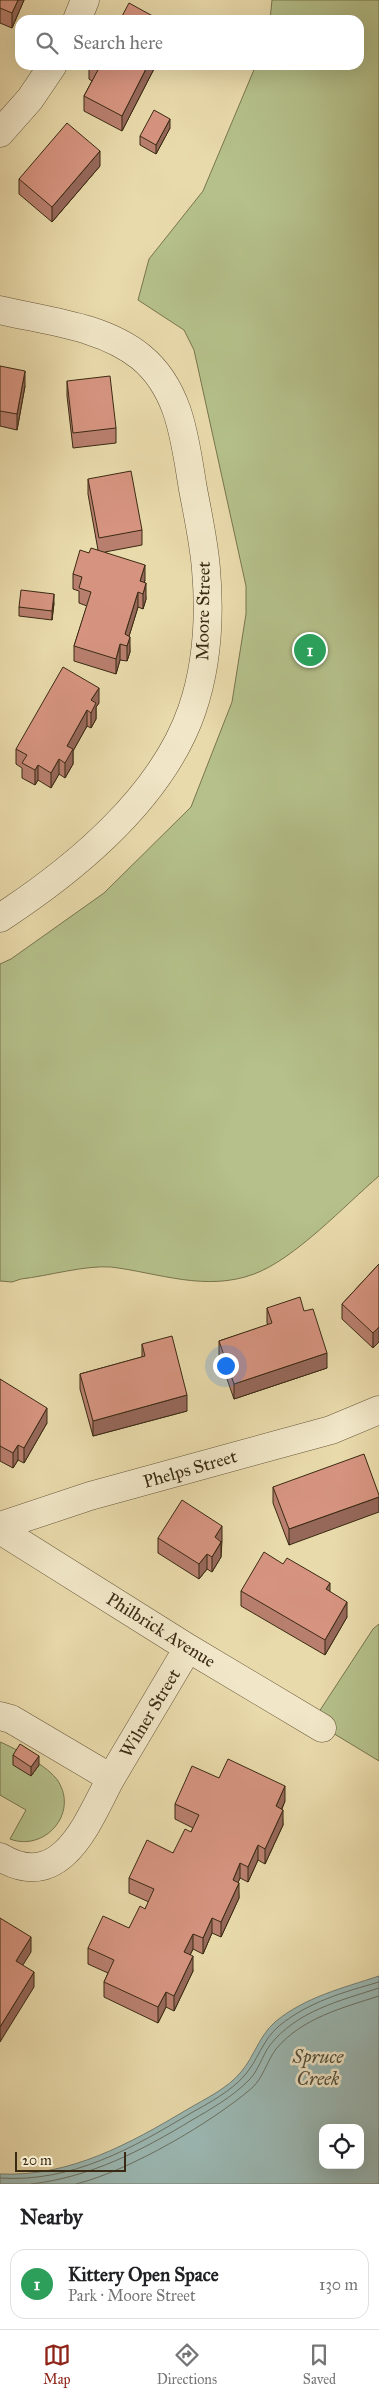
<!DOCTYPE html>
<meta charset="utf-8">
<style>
:root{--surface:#fff;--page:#f6f6f6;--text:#202124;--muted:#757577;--line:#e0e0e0;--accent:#8f2418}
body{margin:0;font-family:"IM FELL Great Primer",serif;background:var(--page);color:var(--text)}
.controls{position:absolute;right:15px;bottom:15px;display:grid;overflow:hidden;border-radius:10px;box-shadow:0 5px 20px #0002}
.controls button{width:45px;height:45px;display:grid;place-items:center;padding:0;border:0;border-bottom:1px solid var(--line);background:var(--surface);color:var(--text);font:25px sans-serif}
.scale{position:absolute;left:15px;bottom:12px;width:111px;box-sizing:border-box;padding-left:5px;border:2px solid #3a2a13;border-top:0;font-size:14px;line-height:18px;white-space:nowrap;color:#3a2a13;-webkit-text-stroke:4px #f1e7c8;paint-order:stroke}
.you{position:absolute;left:225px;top:1365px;width:18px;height:18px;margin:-12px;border:4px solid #fff;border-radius:50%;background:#1a73e8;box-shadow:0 0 0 8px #1a73e833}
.badge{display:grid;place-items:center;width:32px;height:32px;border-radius:50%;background:var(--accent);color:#fff;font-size:16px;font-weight:700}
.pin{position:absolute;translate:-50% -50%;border:2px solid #fff;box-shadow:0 1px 5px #0006}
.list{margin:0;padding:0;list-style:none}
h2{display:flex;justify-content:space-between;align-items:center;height:65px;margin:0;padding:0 20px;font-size:21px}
h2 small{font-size:16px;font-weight:400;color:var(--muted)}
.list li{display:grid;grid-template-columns:32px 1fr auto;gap:15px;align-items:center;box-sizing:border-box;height:70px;margin:0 10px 10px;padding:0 10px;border:1px solid var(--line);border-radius:15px}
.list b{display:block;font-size:19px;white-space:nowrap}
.list p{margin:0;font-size:16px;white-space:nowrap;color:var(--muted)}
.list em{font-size:16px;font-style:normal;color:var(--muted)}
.icon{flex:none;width:28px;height:28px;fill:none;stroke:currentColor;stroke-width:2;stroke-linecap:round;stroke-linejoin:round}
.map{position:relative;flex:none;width:379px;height:2184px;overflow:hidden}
.search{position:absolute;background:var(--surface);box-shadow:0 5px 20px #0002;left:15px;right:15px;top:15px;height:55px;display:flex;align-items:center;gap:12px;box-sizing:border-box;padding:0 18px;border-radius:15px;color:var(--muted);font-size:19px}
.sheet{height:145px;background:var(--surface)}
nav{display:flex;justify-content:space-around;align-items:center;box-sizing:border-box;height:70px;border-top:1px solid var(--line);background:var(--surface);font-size:14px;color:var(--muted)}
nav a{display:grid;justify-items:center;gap:2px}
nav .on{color:var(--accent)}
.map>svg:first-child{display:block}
</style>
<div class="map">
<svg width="379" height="2184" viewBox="0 0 379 2184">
<rect width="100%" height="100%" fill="#e9daab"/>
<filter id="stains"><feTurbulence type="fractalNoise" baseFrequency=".004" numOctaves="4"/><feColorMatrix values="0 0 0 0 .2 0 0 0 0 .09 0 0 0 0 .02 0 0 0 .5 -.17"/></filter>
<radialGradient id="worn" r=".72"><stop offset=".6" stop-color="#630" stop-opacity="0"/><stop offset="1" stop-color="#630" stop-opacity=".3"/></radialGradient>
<path fill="#b5c08a" stroke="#78754e" d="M272,0H379V1176C345,1205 295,1259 254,1274C206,1292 159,1273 111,1267C85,1265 48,1276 21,1279L12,1282L0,1281V964L11,959L104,893L191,807L232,702L246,614V586L194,350L184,330L138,300L149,259L203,191L256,65H359V20H270Z
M379,1624V1761L313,1721L373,1629Z
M0,1742C15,1748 49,1767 58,1781C79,1814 44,1852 10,1839L26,1810L0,1795Z"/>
<path fill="#9bb8b3" stroke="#747f73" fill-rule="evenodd" d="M379,1976V2184H0V2174C70,2177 129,2144 188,2109C205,2099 228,2088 241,2072C254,2057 259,2036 275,2022C305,1997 343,1988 379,1976ZM323,2128H360V2165H323Z"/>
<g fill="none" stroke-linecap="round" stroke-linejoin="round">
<path stroke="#6a7163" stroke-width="1" d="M0,2178C71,2183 133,2148 191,2113C209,2103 231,2091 244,2076C258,2061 262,2040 279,2026C308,2002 344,1992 379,1982
M31,2184C91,2177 141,2151 192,2120C211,2109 232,2097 248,2081C258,2072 262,2056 270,2045C297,2011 339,2001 379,1988
M76,2184C129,2171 211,2123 252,2088C263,2078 267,2061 276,2049C302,2018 342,2008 379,1996"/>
<defs>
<path id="street" d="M77,20L85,0
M0,133L30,99L53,65
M0,310C46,321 103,326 141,357C181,390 185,442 193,489C198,516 204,543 206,569C210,615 207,666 192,710C162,797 75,869 0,918
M0,1526L90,1496L331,1430L379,1410
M0,1530L188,1648L322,1728
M0,1716L11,1719L111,1778C88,1821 62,1894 0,1857
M111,1778L188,1648"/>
</defs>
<use href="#street" stroke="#665639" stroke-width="29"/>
<use href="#street" stroke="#f1e7c8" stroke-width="28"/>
</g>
<path fill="#b87f6e" stroke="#3a2a13" d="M0,0H24L12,28L0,23Z
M89,65H156L122,131L84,111V96L92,81L89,79Z
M170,128L156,154L140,145V136Z
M100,166L52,222L19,194V179Z
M0,366L25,386L17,430L0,426Z
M67,381L116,428V443L73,448L67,396Z
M88,479L142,530V545L105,552L145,580L144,583L146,599L143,609L138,607L129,636L130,652L127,661L120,660L116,674L74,661V646L87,606L79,603V591L73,589V574L89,553L98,550L88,494Z
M54,603L52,620L19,616V607Z
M99,703L96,707V719L91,728L87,726L73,751V764L65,778L59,774L51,788L38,780L35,785L22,778V768L16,764V749Z
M379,1264L373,1348L342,1319V1304Z
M267,1308L304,1311L327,1368L234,1399L219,1356V1341L268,1325L267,1323Z
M142,1344L187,1411L93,1436L80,1389V1374L142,1357Z
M0,1379L47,1423L24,1463L18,1460L13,1468L0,1461Z
M273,1487L379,1495L289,1545L273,1503Z
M158,1538L222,1541L221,1557L212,1572L207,1569L199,1579L158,1553Z
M241,1591L330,1592L347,1617L325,1655L241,1606Z
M13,1755L39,1765L31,1776L13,1765Z
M219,1778L285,1801L282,1809L283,1825L265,1864L258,1860L248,1882L240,1878L238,1882L239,1898L221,1937L212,1933L203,1954L193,1949L190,1955L193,1971L174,2011L166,2007L158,2023L104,1997V1982L108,1973L88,1964V1948L129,1928L145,1909L149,1902L129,1893V1878L173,1853L191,1832L193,1828L175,1819V1804Z"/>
<path fill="#96685a" stroke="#3a2a13" d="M18,0H24L12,28V13Z
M148,65H156L122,131V116Z
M170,119V128L156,154V145Z
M100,151V166L52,222V207Z
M25,371V386L17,430V414Z
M145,565V580L141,593L140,581Z
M146,583V599L143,609V594Z
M138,592V607L126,646L125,634Z
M54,594V603L52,620V611Z
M130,637V652L127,661V646Z
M120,644V660L116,674V659Z
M99,688V703L96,707V719L91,728V700Z
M87,710V726L73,751V764L65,778V763L67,746Z
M59,759V774L51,788V773Z
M38,765V780L35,785V770Z
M379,1327V1342L373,1348V1333Z
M327,1353V1368L234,1399V1384Z
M187,1395V1411L93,1436V1421Z
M47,1408V1423L24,1463V1448Z
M18,1445V1460L13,1468V1453Z
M379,1497V1512L289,1545V1529Z
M222,1526V1541L215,1552V1537Z
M221,1542V1557L212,1572V1557Z
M207,1554V1569L199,1579V1564Z
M330,1583V1599L326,1589Z
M347,1602V1617L325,1655V1640Z
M39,1756V1765L31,1776V1767Z
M285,1786V1801L276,1822V1806Z
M283,1810V1825L265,1864V1849Z
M258,1845V1860L248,1882V1867Z
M240,1863V1878L233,1895V1880Z
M239,1883V1898L221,1937V1922Z
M212,1918V1933L203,1954V1938Z
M193,1934V1949L184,1967V1952Z
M31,1937V1952L16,1976V1961Z
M193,1956V1971L174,2011V1996Z
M34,1972V1987L0,2042V2027Z
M166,1992V2007L158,2023V2007Z"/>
<path fill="#d69480" stroke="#3a2a13" d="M0,0H18L12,13L0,8Z
M129,3L160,20H120Z
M91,65H148L122,116L84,96L99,68Z
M154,110L170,119L156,145L140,136Z
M67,123L100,151L52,207L19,179Z
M0,366L25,371L17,414L0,411Z
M110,376L116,428L73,433L67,381Z
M131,471L142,530L99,538L88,479Z
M91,548L145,565L140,581L146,583L143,594L138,592L125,634L130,637L127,646L120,644L116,659L74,646L91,592L79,588L82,577L73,574L80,550L89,553Z
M21,590L54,594L52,611L19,607Z
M63,667L99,688L91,700L96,703L91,713L87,710L67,746L73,749L65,763L59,759L51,773L38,765L35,770L22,763L27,755L16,749Z
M379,1264V1327L373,1333L342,1304Z
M300,1297L304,1311L313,1309L327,1353L234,1384L219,1341L272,1323L267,1308Z
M172,1336L187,1395L93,1421L80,1374L145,1356L142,1344Z
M0,1379L47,1408L24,1448L18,1445L13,1453L0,1446Z
M364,1454L379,1495V1497L289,1529L273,1487Z
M182,1500L222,1526L215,1537L221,1542L212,1557L207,1554L199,1564L158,1538Z
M264,1552L283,1564L287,1558L330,1583L326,1589L347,1602L325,1640L241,1591Z
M20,1744L39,1756L31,1767L13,1755Z
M228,1759L285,1786L276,1806L283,1810L265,1849L258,1845L248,1867L240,1863L233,1880L239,1883L221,1922L212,1918L203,1938L193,1934L184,1952L193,1956L174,1996L166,1992L158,2007L104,1982L114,1960L88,1948L103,1916L129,1928L140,1906L145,1909L154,1889L129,1878L147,1840L173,1853L185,1829L191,1832L199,1815L175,1804L192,1766L219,1778Z
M0,1918L31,1937L16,1961L34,1972L0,2027Z"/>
<g text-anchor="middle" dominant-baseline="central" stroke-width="5" stroke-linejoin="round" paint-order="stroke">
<g font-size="18" fill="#3a2a13" stroke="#f1e7c8">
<text transform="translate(203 611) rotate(-89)">Moore Street</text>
<text transform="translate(190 1469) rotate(-16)">Phelps Street</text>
<text transform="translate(161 1630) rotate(32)">Philbrick Avenue</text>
<text transform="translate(150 1713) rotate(-59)">Wilner Street</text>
</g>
<g font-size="19" font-style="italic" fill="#524e3b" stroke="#f1e7c8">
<text x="318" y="2056">Spruce<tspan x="318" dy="22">Creek</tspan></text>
</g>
</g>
<rect width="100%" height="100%" filter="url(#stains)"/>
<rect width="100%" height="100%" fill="url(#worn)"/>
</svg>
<div class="controls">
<button><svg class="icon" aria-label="locate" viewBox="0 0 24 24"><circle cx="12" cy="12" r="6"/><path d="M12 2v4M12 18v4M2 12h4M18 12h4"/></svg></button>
</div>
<div class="scale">20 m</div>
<div class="you"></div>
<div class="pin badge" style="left:310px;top:650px;background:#2e9e5b">1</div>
<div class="search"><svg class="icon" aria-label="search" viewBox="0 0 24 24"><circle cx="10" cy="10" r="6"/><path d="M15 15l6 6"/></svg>Search here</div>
</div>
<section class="sheet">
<h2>Nearby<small></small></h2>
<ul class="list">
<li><span class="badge" style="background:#2e9e5b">1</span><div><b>Kittery Open Space</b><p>Park · Moore Street</p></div><em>130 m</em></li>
</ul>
</section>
<nav>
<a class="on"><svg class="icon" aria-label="map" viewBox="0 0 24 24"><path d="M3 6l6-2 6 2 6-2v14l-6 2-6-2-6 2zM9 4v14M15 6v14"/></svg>Map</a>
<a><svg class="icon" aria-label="directions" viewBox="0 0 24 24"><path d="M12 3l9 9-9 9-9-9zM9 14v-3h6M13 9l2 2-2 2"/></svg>Directions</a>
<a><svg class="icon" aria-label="saved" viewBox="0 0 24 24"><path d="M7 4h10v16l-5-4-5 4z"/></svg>Saved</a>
</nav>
